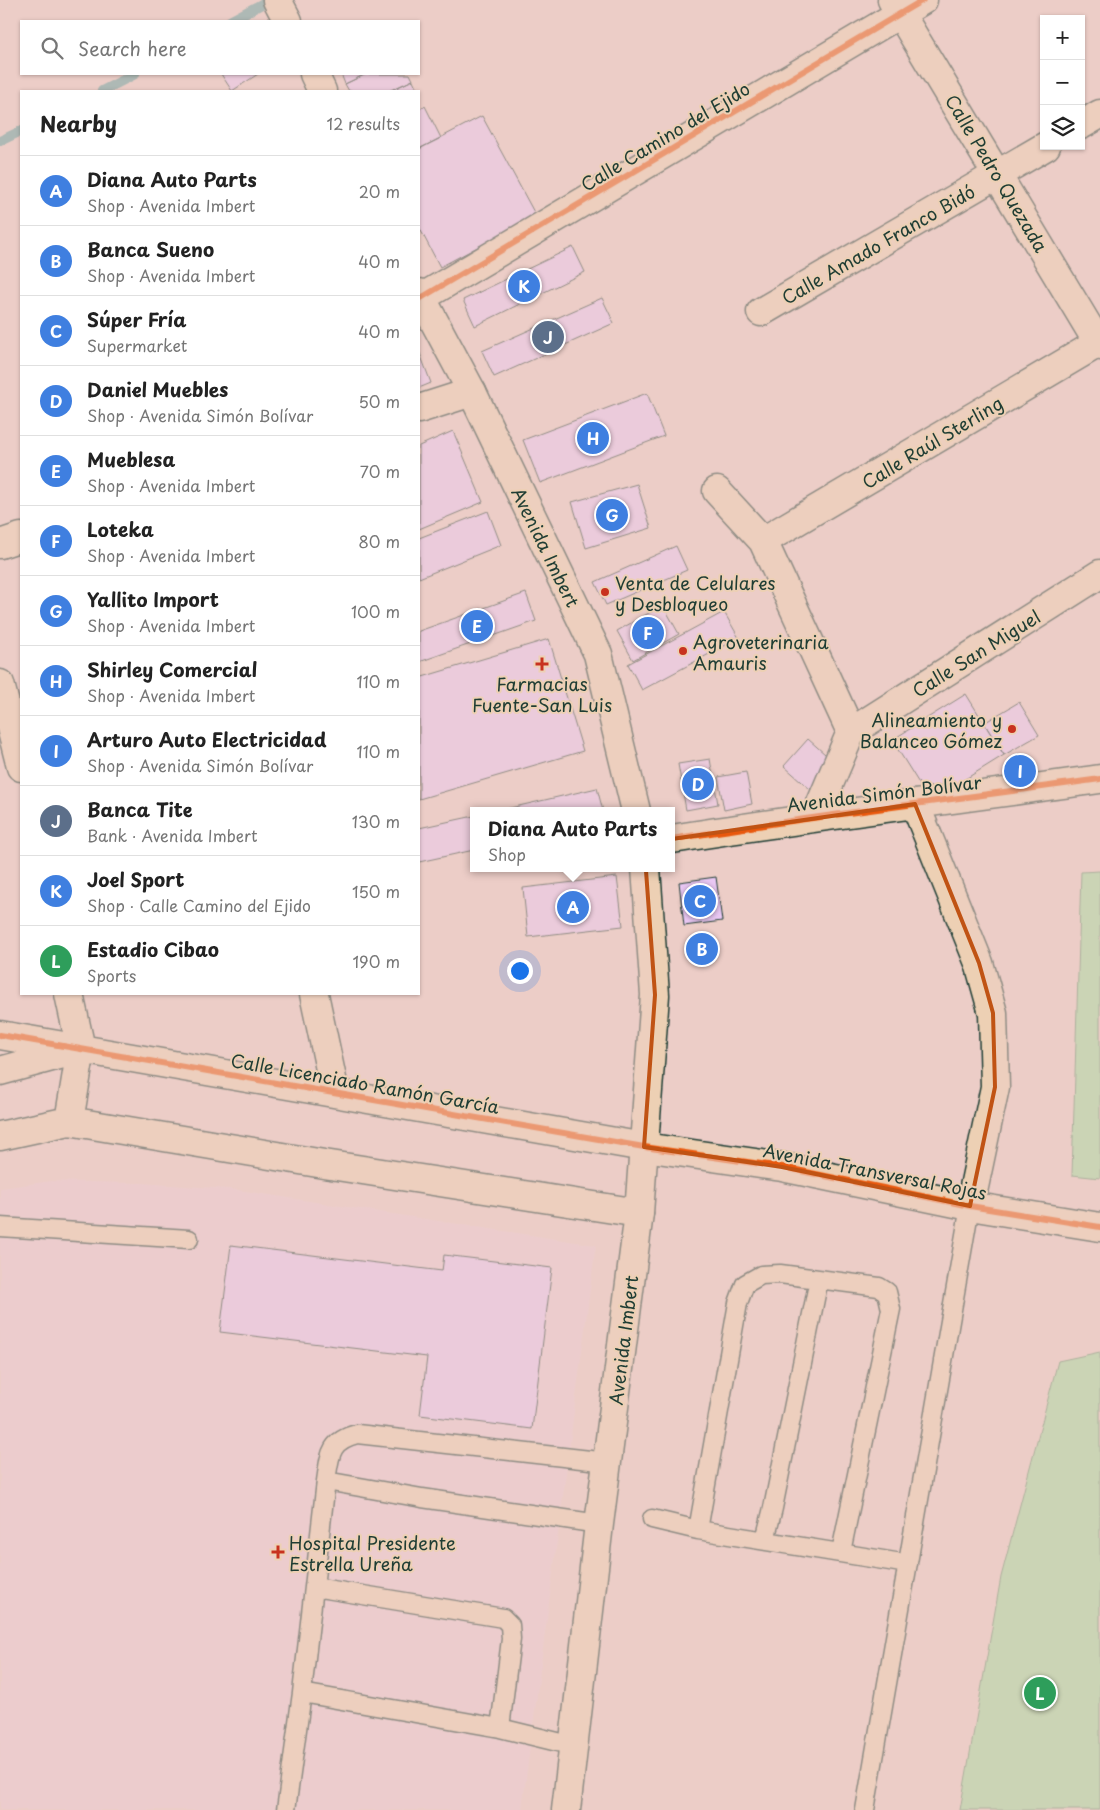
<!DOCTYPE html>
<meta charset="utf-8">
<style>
:root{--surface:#fff;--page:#f2f2f2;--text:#222;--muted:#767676;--line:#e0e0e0;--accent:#b45309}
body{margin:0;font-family:"Playpen Sans",sans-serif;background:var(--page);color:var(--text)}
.controls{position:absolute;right:15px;top:15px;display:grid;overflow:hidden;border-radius:0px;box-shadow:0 1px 4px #0004}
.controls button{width:45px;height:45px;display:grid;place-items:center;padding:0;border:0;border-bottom:1px solid var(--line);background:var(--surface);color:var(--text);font:25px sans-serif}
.you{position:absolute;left:519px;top:970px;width:18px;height:18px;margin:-12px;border:4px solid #fff;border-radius:50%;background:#1a73e8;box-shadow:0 0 0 8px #1a73e833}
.badge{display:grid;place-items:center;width:32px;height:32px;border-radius:50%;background:var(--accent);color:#fff;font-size:16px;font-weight:700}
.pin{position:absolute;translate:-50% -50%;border:2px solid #fff;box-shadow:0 1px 5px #0006}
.popup{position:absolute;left:470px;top:807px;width:205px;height:65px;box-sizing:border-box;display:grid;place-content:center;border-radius:0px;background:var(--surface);filter:drop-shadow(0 1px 4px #0005);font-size:16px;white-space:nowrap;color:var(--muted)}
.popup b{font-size:19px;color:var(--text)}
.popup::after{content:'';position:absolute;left:50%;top:100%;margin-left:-10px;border:10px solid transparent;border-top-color:var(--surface)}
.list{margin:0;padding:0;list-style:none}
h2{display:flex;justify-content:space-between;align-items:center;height:65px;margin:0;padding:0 20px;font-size:21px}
h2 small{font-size:16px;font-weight:400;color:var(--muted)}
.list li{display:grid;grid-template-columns:32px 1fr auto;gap:15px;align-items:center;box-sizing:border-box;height:70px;padding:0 20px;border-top:1px solid var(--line)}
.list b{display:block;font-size:19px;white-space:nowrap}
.list p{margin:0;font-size:16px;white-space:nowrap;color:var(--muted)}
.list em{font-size:16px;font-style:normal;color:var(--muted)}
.icon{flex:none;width:28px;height:28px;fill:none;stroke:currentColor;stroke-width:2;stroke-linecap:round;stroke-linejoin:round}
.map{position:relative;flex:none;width:1100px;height:1810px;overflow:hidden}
.search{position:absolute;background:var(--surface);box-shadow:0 1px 4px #0004;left:20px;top:20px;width:400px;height:55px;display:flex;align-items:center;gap:12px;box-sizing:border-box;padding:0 18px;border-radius:0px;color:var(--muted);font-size:19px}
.panel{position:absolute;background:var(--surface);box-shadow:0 1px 4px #0004;left:20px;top:90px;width:400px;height:905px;border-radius:0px}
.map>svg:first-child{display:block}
</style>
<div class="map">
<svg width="1100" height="1810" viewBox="0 0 1100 1810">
<rect width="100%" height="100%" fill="#eccdc7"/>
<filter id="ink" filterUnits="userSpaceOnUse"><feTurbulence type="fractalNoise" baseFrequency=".02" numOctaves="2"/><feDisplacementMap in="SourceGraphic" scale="10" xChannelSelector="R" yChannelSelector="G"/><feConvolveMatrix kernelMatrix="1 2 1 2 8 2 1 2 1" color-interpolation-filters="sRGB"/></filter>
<g filter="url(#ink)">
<path fill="#ebcbd4" d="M50,1181L143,1183L232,1189L596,1245L522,1810H0V1188Z"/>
<path fill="#a2dba1" stroke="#608c6a" d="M1100,871V1178L1072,1175L1081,872Z
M1100,1352V1810H960L1001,1577L1058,1361Z"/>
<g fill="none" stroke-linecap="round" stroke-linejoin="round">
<path stroke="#629f9f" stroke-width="10" d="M230,21L269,0
M102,91L135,74
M0,141L21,131"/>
</g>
<path fill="#e9c7f3" stroke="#1f3d34" d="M221,74H258L232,91Z
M341,74H366L345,84Z
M366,74H410L413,80L389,91H349L345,84Z
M413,80L418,91H389Z
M425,106L441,138L419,149V109Z
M482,116L536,216L440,267L419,227V149Z
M573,247L585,272L475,326L463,300Z
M602,298L614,323L494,377L482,351Z
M419,351L431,383L419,388Z
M647,393L664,436L540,483L523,440Z
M453,431L483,502L419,529V446Z
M637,484L651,528L586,548L572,502Z
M488,511L501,545L419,578V538Z
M676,546L687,570L606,605L595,582Z
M526,593L536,621L419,662V631Z
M663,605L679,634L633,660L617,631Z
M724,612L739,638L642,690L628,664Z
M549,639L583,751L419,799V678Z
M966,694L1004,755L930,801L892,740Z
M1019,702L1039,735L1004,755L984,723Z
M808,739L834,762L810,789L784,766Z
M710,759L718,804L686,810L678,764Z
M746,772L752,804L724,810L718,777Z
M597,788L603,811H497Z
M474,816V850L419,862V828Z
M617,877L623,926L528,937L523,888Z
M716,877L722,921L684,926L679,882Z
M713,940L714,957L691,958L690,941Z
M231,1245L442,1271L444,1255L552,1268L532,1429L420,1415L427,1357L220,1332Z"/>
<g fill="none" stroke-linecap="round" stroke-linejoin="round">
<defs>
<path id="lane" d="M0,1227L189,1239
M326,1481L422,1498L599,1524
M652,1519L698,1530L908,1564
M698,1530L738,1303L745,1284L761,1275L780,1274L879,1287L887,1292L891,1309L841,1552
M765,1540L773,1508L819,1279
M314,1587L503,1618L510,1625L511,1639L500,1728
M574,1746L500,1728L302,1693L326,1481C330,1455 329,1441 357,1434L608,1462
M286,1810L302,1693
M865,1810L970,1206"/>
<path id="street" d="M892,0L1100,346
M1081,125L1100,114
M421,298L923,0
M761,312L1046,146
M419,409L472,392
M717,491L763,541L851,732L816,815
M763,541L1100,342
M0,544L21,537
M0,684L21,767
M851,732L1100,574
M915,804L979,963L993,1013L995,1087L970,1206
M69,994L81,1049L69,1121
M314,994L335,1093
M0,1035L644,1147L782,1167L970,1206L1100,1227
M0,1071L74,1051
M0,1136L69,1121L324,1164L639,1213"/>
<path id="secondary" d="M277,0L288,21
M314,74L322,91
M419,293L472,392L598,654L636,811
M672,839C814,816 957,799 1100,779
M566,1810L599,1524L639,1213L655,995L646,868"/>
</defs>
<use href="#lane" stroke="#1f3d34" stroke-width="21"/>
<use href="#street" stroke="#1f3d34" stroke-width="31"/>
<use href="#secondary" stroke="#1f3d34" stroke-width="31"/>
<use href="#lane" stroke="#edd0b4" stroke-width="18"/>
<use href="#street" stroke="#edd0b4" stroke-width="28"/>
<use href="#secondary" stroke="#edd0b4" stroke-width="28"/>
<defs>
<path id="cycleway" d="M421,298L923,0
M672,839C814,816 957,799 1100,779
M0,1035L644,1147L782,1167L970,1206L1100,1227"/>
</defs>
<use href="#cycleway" stroke="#edd0b4" stroke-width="9"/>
<use href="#cycleway" stroke="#e8590c" stroke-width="6"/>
</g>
</g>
<path d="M0 0H1100V1810H0ZM915,804L979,963L993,1013L995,1087L970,1206L782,1167L644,1147L655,995L644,843Z" fill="#eccdc7" fill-opacity=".55" fill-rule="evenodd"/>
<path fill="none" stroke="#c05314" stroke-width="4" stroke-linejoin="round" d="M915,804L979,963L993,1013L995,1087L970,1206L782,1167L644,1147L655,995L644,843Z"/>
<g fill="#c8321e" stroke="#edd0b4" stroke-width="2">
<circle cx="605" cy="592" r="5"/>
<circle cx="683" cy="651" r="5"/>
<path d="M539.5 656.5h5v5h5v5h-5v5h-5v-5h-5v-5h5z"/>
<circle cx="1012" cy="729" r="5"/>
<path d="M275.5 1544.5h5v5h5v5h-5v5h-5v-5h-5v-5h5z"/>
</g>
<g text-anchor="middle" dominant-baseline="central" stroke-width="4" stroke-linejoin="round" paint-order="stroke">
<g font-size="18" fill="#1f3d34" stroke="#edd0b4">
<text transform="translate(665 136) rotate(-31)">Calle Camino del Ejido</text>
<text transform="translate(997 173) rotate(59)">Calle Pedro Quezada</text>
<text transform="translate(878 244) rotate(-30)">Calle Amado Franco Bidó</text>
<text transform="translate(932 442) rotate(-31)">Calle Raúl Sterling</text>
<text transform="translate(546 547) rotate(64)">Avenida Imbert</text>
<text transform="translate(976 653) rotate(-32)">Calle San Miguel</text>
<text transform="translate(884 793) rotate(-7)">Avenida Simón Bolívar</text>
<text transform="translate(365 1083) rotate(10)">Calle Licenciado Ramón García</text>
<text transform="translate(875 1171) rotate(11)">Avenida Transversal Rojas</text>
<text transform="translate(623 1340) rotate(-83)">Avenida Imbert</text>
</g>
<g font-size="18" fill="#1f3d34" stroke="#edd0b4" text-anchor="start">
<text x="615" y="582">Venta de Celulares<tspan x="615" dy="21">y Desbloqueo</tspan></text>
<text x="693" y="641">Agroveterinaria<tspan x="693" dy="21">Amauris</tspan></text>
<text x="542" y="683" text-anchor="middle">Farmacias<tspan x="542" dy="21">Fuente-San Luis</tspan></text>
<text x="1002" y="719" text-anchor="end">Alineamiento y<tspan x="1002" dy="21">Balanceo Gómez</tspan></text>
<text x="289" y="1542">Hospital Presidente<tspan x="289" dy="21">Estrella Ureña</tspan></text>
</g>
</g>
</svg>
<div class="controls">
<button>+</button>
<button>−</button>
<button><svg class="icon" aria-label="layers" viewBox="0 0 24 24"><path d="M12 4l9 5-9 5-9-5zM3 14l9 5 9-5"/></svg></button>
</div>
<div class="you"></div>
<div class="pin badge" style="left:573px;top:907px;background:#3f7fe0">A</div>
<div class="popup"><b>Diana Auto Parts</b>Shop</div>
<div class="pin badge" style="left:702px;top:949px;background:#3f7fe0">B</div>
<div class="pin badge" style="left:700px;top:901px;background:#3f7fe0">C</div>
<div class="pin badge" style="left:698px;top:784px;background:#3f7fe0">D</div>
<div class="pin badge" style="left:477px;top:626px;background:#3f7fe0">E</div>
<div class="pin badge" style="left:648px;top:633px;background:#3f7fe0">F</div>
<div class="pin badge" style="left:612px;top:515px;background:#3f7fe0">G</div>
<div class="pin badge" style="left:593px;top:438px;background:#3f7fe0">H</div>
<div class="pin badge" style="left:1020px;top:771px;background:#3f7fe0">I</div>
<div class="pin badge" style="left:548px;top:337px;background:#5c6f8a">J</div>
<div class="pin badge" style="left:524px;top:286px;background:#3f7fe0">K</div>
<div class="pin badge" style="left:1040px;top:1693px;background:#2e9e5b">L</div>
<div class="search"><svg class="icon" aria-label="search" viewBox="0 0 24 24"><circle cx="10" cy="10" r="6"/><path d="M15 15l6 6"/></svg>Search here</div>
<section class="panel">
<h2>Nearby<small>12 results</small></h2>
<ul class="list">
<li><span class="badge" style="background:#3f7fe0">A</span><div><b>Diana Auto Parts</b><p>Shop · Avenida Imbert</p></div><em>20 m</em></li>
<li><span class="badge" style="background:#3f7fe0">B</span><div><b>Banca Sueno</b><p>Shop · Avenida Imbert</p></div><em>40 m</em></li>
<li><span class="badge" style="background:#3f7fe0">C</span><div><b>Súper Fría</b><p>Supermarket</p></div><em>40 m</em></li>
<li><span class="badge" style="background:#3f7fe0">D</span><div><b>Daniel Muebles</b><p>Shop · Avenida Simón Bolívar</p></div><em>50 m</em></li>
<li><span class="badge" style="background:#3f7fe0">E</span><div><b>Mueblesa</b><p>Shop · Avenida Imbert</p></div><em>70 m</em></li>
<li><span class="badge" style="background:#3f7fe0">F</span><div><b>Loteka</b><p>Shop · Avenida Imbert</p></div><em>80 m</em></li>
<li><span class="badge" style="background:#3f7fe0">G</span><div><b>Yallito Import</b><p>Shop · Avenida Imbert</p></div><em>100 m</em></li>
<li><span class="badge" style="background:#3f7fe0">H</span><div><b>Shirley Comercial</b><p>Shop · Avenida Imbert</p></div><em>110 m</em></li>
<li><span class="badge" style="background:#3f7fe0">I</span><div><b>Arturo Auto Electricidad</b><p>Shop · Avenida Simón Bolívar</p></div><em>110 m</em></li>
<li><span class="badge" style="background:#5c6f8a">J</span><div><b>Banca Tite</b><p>Bank · Avenida Imbert</p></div><em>130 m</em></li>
<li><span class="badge" style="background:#3f7fe0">K</span><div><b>Joel Sport</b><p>Shop · Calle Camino del Ejido</p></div><em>150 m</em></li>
<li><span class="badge" style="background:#2e9e5b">L</span><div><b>Estadio Cibao</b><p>Sports</p></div><em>190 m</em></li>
</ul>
</section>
</div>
